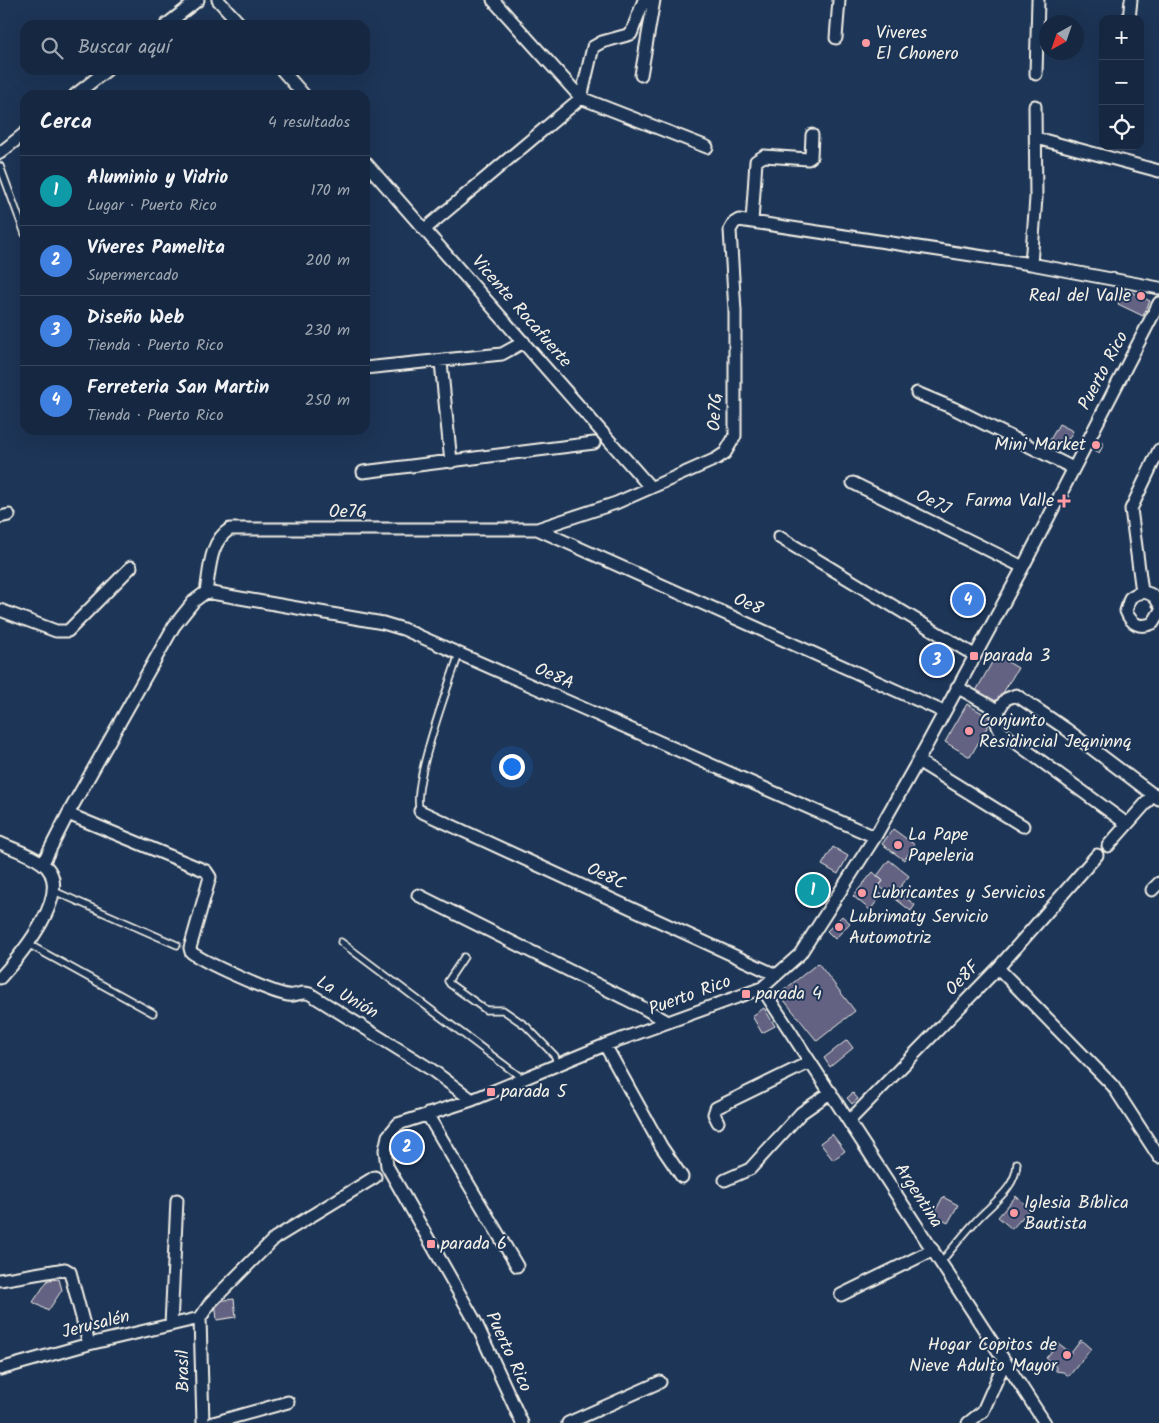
<!DOCTYPE html>
<html lang="es">
<meta charset="utf-8">
<style>
:root{--surface:#162841;--page:#1f3048;--text:#f1f3f6;--muted:#9ea6b1;--line:#35445a;--accent:#ff9aa2}
body{margin:0;font-family:Kalam,sans-serif;background:var(--page);color:var(--text)}
.controls{position:absolute;right:15px;top:15px;display:grid;overflow:hidden;border-radius:10px;box-shadow:0 5px 20px #0002}
.controls button{width:45px;height:45px;display:grid;place-items:center;padding:0;border:0;border-bottom:1px solid var(--line);background:var(--surface);color:var(--text);font:25px sans-serif}
.compass{position:absolute;left:1039px;top:15px;width:45px;height:45px;border-radius:50%;background:var(--surface);box-shadow:0 5px 20px #0002;rotate:220deg}
.you{position:absolute;left:511px;top:766px;width:18px;height:18px;margin:-12px;border:4px solid #fff;border-radius:50%;background:#1a73e8;box-shadow:0 0 0 8px #1a73e833}
.badge{display:grid;place-items:center;width:32px;height:32px;border-radius:50%;background:var(--accent);color:#fff;font-size:16px;font-weight:700}
.pin{position:absolute;translate:-50% -50%;border:2px solid #fff;box-shadow:0 1px 5px #0006}
.list{margin:0;padding:0;list-style:none}
h2{display:flex;justify-content:space-between;align-items:center;height:65px;margin:0;padding:0 20px;font-size:21px}
h2 small{font-size:16px;font-weight:400;color:var(--muted)}
.list li{display:grid;grid-template-columns:32px 1fr auto;gap:15px;align-items:center;box-sizing:border-box;height:70px;padding:0 20px;border-top:1px solid var(--line)}
.list b{display:block;font-size:19px;white-space:nowrap}
.list p{margin:0;font-size:16px;white-space:nowrap;color:var(--muted)}
.list em{font-size:16px;font-style:normal;color:var(--muted)}
.icon{flex:none;width:28px;height:28px;fill:none;stroke:currentColor;stroke-width:2;stroke-linecap:round;stroke-linejoin:round}
.map{position:relative;flex:none;width:1159px;height:1423px;overflow:hidden}
.search{position:absolute;background:var(--surface);box-shadow:0 5px 20px #0002;left:20px;top:20px;width:350px;height:55px;display:flex;align-items:center;gap:12px;box-sizing:border-box;padding:0 18px;border-radius:15px;color:var(--muted);font-size:19px}
.panel{position:absolute;background:var(--surface);box-shadow:0 5px 20px #0002;left:20px;top:90px;width:350px;height:345px;border-radius:15px}
.map>svg:first-child{display:block}
</style>
<div class="map">
<svg width="1159" height="1423" viewBox="0 0 1159 1423">
<rect width="100%" height="100%" fill="#1d3557"/>
<filter id="ink" filterUnits="userSpaceOnUse"><feTurbulence type="fractalNoise" baseFrequency=".02" numOctaves="2"/><feDisplacementMap in="SourceGraphic" scale="10" xChannelSelector="R" yChannelSelector="G"/><feConvolveMatrix kernelMatrix="1 2 1 2 8 2 1 2 1" color-interpolation-filters="sRGB"/></filter>
<g filter="url(#ink)">
<path fill="#636283" stroke="#f4f1e8" d="M1126,289L1150,301L1143,316L1118,304Z
M1059,424L1073,431L1064,447L1050,440Z
M1093,438L1104,444L1099,453L1088,447Z
M1065,493L1070,496L1064,507H1058Z
M961,585L984,600L975,614L952,599Z
M930,649L950,659L944,671L924,661Z
M996,655L1018,668L997,703L976,691Z
M967,704L992,719L970,757L945,742Z
M893,829L915,845L904,860L882,844Z
M833,847L848,856L838,874L822,865Z
M889,860L909,876L897,891L915,905L911,911L879,886L883,881L877,876Z
M873,872L883,881L876,890L882,895L870,910L853,896Z
M802,879L828,894L824,901L798,886Z
M842,916L850,923L835,939L827,931Z
M818,963L855,1011L817,1041L779,994Z
M764,1008L775,1026L762,1033L752,1016Z
M847,1040L853,1048L830,1067L824,1058Z
M853,1093L858,1099L852,1104L847,1098Z
M832,1134L845,1151L833,1160L820,1143Z
M1016,1196L1030,1209L1012,1229L998,1217Z
M943,1197L958,1205L948,1223L933,1215Z
M59,1279L62,1290L48,1311L33,1302L48,1280Z
M234,1299L236,1317L217,1320L215,1301Z
M1081,1340L1091,1349L1069,1376L1063,1372L1056,1371V1367L1046,1358L1058,1343L1071,1353Z"/>
<g fill="none" stroke-linecap="round" stroke-linejoin="round">
<defs>
<path id="lane" d="M0,166L25,234
M420,811C410,788 450,681 459,654
M54,891L177,945
M341,942L523,1079
M28,944L153,1013
M464,957L448,981L450,984L486,1010H503L526,1026L555,1056L557,1065
M941,1262C952,1249 963,1235 974,1223C990,1204 1016,1190 1017,1163"/>
<path id="street" d="M218,0L241,25
M493,0L581,98L707,147
M1129,19L1131,0
M166,25L198,0
M836,38L839,0
M282,70L304,95
M1036,74L1038,0
M641,75L654,0
M75,95L107,70
M1036,138L1159,171
M0,153L25,133
M365,162L650,487
M752,222L756,161L764,156L808,159L811,157L812,135
M425,229L581,98L593,47L602,42L631,34L644,0
M1031,264L1036,198L1035,106
M441,362L451,462
M365,368L502,354L524,342
M917,393L953,408L1073,468
M363,472L594,443
M853,483L1023,567
M0,517L9,515
M537,529L944,712
M779,537L974,655
M206,592C210,570 209,542 230,529H537L616,503L716,459L725,453L735,436V311L730,230L734,223L739,220L1031,264L1159,288
M206,592L383,623L403,629L875,837
M1142,592L1131,509L1159,450
M1159,604C1153,591 1141,589 1130,598L1126,611C1131,624 1140,629 1153,623L1159,613
M0,610L56,631H68L131,567
M957,687L999,711
M918,761L1023,826
M420,811L776,975
M68,814L174,626L194,601L206,592
M1127,824L1000,731C993,719 998,709 1006,699L1016,695L1066,729L1159,799
M0,843C13,849 30,854 42,863C78,889 19,957 0,978
M1108,846L1154,794
M43,863L68,814L206,871L210,877L190,948L191,952C203,962 272,993 288,995C296,997 301,990 310,994L432,1070L472,1100
M1152,890L1159,883
M418,895L638,1005L668,1022
M998,968L1113,1086L1159,1157
M762,988L1045,1423
M605,1045L661,1146L682,1177
M427,1114L517,1266
M849,1121L998,968L1097,855
M718,1122L714,1114L716,1108L810,1062
M725,1180L750,1169L801,1113L831,1092
M0,1280L65,1269L70,1272L89,1344
M841,1295L933,1250
M200,1318L211,1302L275,1238L375,1177
M200,1318L203,1423
M171,1325L177,1200
M0,1369L89,1344L200,1318
M213,1423L288,1402
M522,1423L475,1321L387,1166L385,1150L388,1136L398,1124L472,1100L605,1045L762,988L800,954L875,837L918,761L1023,567L1159,303
M568,1423L660,1382
M968,1423L983,1411L1005,1361"/>
</defs>
<use href="#lane" stroke="#f4f1e8" stroke-width="9"/>
<use href="#street" stroke="#f4f1e8" stroke-width="15"/>
<use href="#lane" stroke="#1d3557" stroke-width="5.5"/>
<use href="#street" stroke="#1d3557" stroke-width="11"/>
</g>
</g>
<g fill="#ff9aa2" stroke="#1d3557" stroke-width="2">
<circle cx="866" cy="43" r="5"/>
<circle cx="1141" cy="296" r="5"/>
<circle cx="1096" cy="445" r="5"/>
<path d="M1061.5 493.5h5v5h5v5h-5v5h-5v-5h-5v-5h5z"/>
<rect x="969" y="651" width="10" height="10" rx="2.5"/>
<circle cx="969" cy="731" r="5"/>
<circle cx="898" cy="845" r="5"/>
<circle cx="862" cy="893" r="5"/>
<circle cx="839" cy="927" r="5"/>
<rect x="741" y="989" width="10" height="10" rx="2.5"/>
<rect x="486" y="1087" width="10" height="10" rx="2.5"/>
<circle cx="1014" cy="1213" r="5"/>
<rect x="426" y="1239" width="10" height="10" rx="2.5"/>
<circle cx="1067" cy="1355" r="5"/>
</g>
<g text-anchor="middle" dominant-baseline="central" stroke-width="4" stroke-linejoin="round" paint-order="stroke">
<g font-size="18" fill="#f4f1e8" stroke="#1d3557" text-anchor="start">
<text x="876" y="33">Viveres<tspan x="876" dy="21">El Chonero</tspan></text>
<text x="1131" y="296" text-anchor="end">Real del Valle</text>
<text x="1086" y="445" text-anchor="end">Mini Market</text>
<text x="1054" y="501" text-anchor="end">Farma Valle</text>
<text x="984" y="656">parada 3</text>
<text x="979" y="721">Conjunto<tspan x="979" dy="21">Residincial Jeqninnq</tspan></text>
<text x="908" y="835">La Pape<tspan x="908" dy="21">Papeleria</tspan></text>
<text x="872" y="893">Lubricantes y Servicios</text>
<text x="849" y="917">Lubrimaty Servicio<tspan x="849" dy="21">Automotriz</tspan></text>
<text x="756" y="994">parada 4</text>
<text x="501" y="1092">parada 5</text>
<text x="1024" y="1203">Iglesia Bíblica<tspan x="1024" dy="21">Bautista</tspan></text>
<text x="441" y="1244">parada 6</text>
<text x="1057" y="1345" text-anchor="end">Hogar Copitos de<tspan x="1057" dy="21">Nieve Adulto Mayor</tspan></text>
</g>
<g font-size="18" fill="#f4f1e8" stroke="#1d3557">
<text transform="translate(521 312) rotate(49)">Vicente Rocafuerte</text>
<text transform="translate(1104 371) rotate(-62)">Puerto Rico</text>
<text transform="translate(716 412) rotate(-87)">Oe7G</text>
<text transform="translate(933 503) rotate(26)">Oe7J</text>
<text x="348" y="512">Oe7G</text>
<text transform="translate(748 605) rotate(24)">Oe8</text>
<text transform="translate(554 677) rotate(24)">Oe8A</text>
<text transform="translate(606 877) rotate(25)">Oe8C</text>
<text transform="translate(963 979) rotate(-46)">Oe8F</text>
<text transform="translate(690 996) rotate(-20)">Puerto Rico</text>
<text transform="translate(347 998) rotate(30)">La Unión</text>
<text transform="translate(918 1196) rotate(57)">Argentina</text>
<text transform="translate(96 1325) rotate(-14)">Jerusalén</text>
<text transform="translate(508 1352) rotate(65)">Puerto Rico</text>
<text transform="translate(184 1371) rotate(-91)">Brasil</text>
</g>
</g>
</svg>
<div class="controls">
<button>+</button>
<button>−</button>
<button><svg class="icon" aria-label="locate" viewBox="0 0 24 24"><circle cx="12" cy="12" r="6"/><path d="M12 2v4M12 18v4M2 12h4M18 12h4"/></svg></button>
</div>
<svg class="compass" viewBox="-18 -18 36 36"><path d="M0-13l5 13h-10z" fill="#e53935"/><path d="M0 13l5-13h-10z" fill="#9ea6b1"/></svg>
<div class="you"></div>
<div class="pin badge" style="left:813px;top:890px;background:#0f9aa8">1</div>
<div class="pin badge" style="left:407px;top:1147px;background:#3f7fe0">2</div>
<div class="pin badge" style="left:937px;top:660px;background:#3f7fe0">3</div>
<div class="pin badge" style="left:968px;top:600px;background:#3f7fe0">4</div>
<div class="search"><svg class="icon" aria-label="search" viewBox="0 0 24 24"><circle cx="10" cy="10" r="6"/><path d="M15 15l6 6"/></svg>Buscar aquí</div>
<section class="panel">
<h2>Cerca<small>4 resultados</small></h2>
<ul class="list">
<li><span class="badge" style="background:#0f9aa8">1</span><div><b>Aluminio y Vidrio</b><p>Lugar · Puerto Rico</p></div><em>170 m</em></li>
<li><span class="badge" style="background:#3f7fe0">2</span><div><b>Víveres Pamelita</b><p>Supermercado</p></div><em>200 m</em></li>
<li><span class="badge" style="background:#3f7fe0">3</span><div><b>Diseño Web</b><p>Tienda · Puerto Rico</p></div><em>230 m</em></li>
<li><span class="badge" style="background:#3f7fe0">4</span><div><b>Ferreteria San Martin</b><p>Tienda · Puerto Rico</p></div><em>250 m</em></li>
</ul>
</section>
</div>
